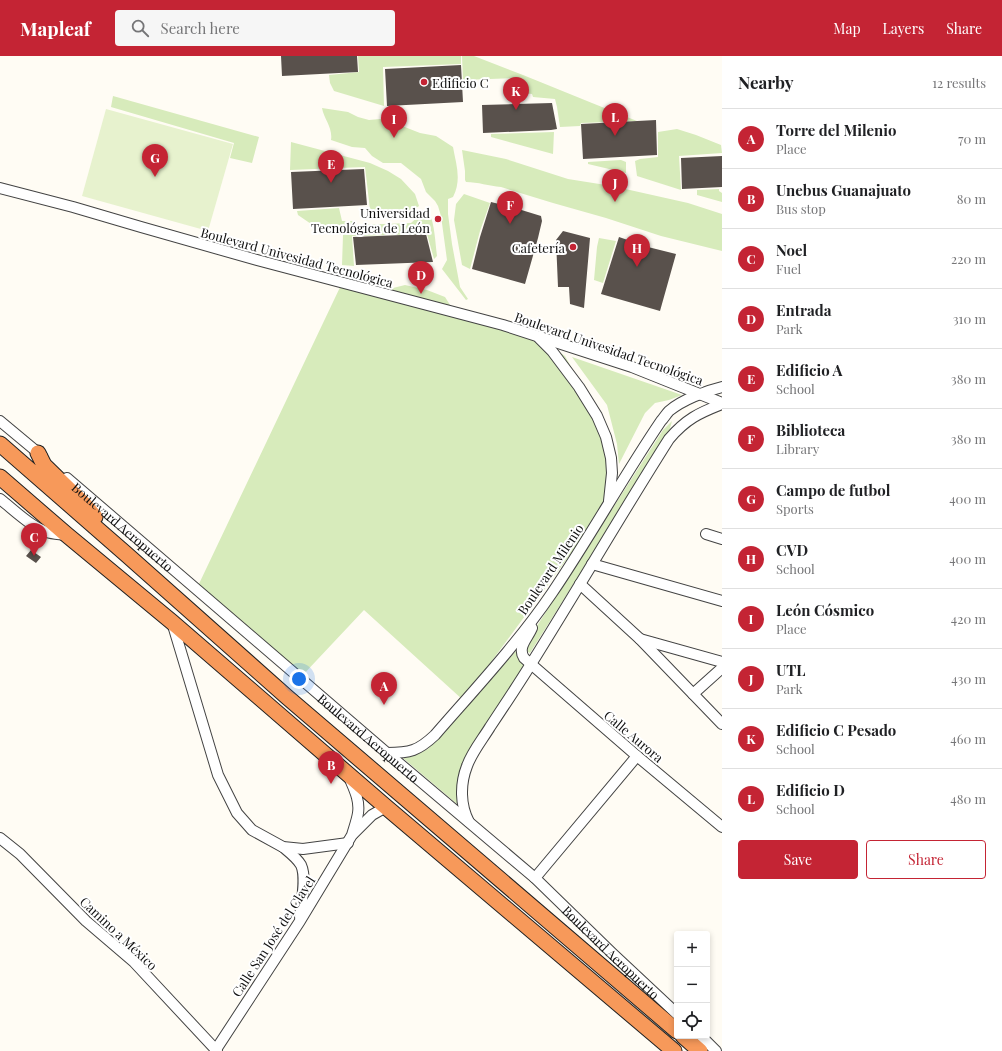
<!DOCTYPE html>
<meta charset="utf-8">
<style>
:root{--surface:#fff;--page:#f6f6f6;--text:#202124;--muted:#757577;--line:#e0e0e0;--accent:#c42434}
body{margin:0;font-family:"Playfair Display",serif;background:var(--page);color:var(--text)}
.controls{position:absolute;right:12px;bottom:12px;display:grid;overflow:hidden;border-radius:4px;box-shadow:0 2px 6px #0003}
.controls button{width:36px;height:36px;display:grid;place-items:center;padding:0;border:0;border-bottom:1px solid var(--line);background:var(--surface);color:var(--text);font:20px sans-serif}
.you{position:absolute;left:299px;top:623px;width:14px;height:14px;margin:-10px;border:3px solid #fff;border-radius:50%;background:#1a73e8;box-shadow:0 0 0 6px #1a73e833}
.badge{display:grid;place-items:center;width:26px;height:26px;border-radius:50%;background:var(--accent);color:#fff;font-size:13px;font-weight:700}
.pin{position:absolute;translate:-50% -33px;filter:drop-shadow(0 1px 2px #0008)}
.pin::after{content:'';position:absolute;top:21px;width:14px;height:12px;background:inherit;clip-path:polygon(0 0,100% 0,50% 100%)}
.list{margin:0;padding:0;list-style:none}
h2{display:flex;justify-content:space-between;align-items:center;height:52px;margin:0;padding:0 16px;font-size:17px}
h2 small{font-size:13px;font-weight:400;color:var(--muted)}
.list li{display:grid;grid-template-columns:26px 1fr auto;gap:12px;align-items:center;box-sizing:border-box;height:60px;padding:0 16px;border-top:1px solid var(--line)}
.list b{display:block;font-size:15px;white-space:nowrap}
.list p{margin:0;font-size:13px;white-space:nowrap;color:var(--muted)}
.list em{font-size:13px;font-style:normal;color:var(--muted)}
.actions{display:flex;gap:8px;padding:12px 16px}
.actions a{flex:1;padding:9px 0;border:1px solid var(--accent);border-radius:4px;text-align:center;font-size:14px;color:var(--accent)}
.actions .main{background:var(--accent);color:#fff}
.icon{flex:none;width:22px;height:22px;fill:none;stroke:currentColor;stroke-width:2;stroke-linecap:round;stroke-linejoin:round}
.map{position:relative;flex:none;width:722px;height:995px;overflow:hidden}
header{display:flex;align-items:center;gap:24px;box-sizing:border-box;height:56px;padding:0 20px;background:var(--accent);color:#fff}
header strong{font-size:19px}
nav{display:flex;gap:22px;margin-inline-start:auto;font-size:14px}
.search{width:280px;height:36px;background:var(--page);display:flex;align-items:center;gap:10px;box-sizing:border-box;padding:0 14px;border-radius:4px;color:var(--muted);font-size:15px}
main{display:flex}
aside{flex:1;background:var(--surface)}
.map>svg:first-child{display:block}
</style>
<header>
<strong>Mapleaf</strong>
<div class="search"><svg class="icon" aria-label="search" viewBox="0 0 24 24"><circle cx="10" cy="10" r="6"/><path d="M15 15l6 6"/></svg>Search here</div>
<nav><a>Map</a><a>Layers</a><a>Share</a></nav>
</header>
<main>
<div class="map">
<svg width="722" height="995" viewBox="0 0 722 995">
<rect width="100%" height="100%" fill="#fffcf4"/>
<path fill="#d7ebbb" d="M358,0H461V8L383,11L384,50L334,35L330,27L329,19L359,16Z
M462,0H474L523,19L592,47L637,65L581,67L580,70L560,71L557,51L555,43L533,41L532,38L522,37L520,22L463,24Z
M113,40L259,81L252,107L230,102L234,87L111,51Z
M322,52L348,56L358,61L369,64L380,63L392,66L420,77L436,80L453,91C456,108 462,124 453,141L448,143V158L452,188L460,231L468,243L466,244L442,213L447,204L441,160L438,150L435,145L426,136L421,123L401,107H383L372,100L365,92L352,91L331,84C333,72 324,63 322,52Z
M677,73L696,79L721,89L722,97L679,100L681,134L637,120L635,105L640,103L658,101V76Z
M554,76L553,98L491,81V78Z
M291,86L370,107L388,115L401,123L415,138L419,150L410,156L370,154L365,111L290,114Z
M462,94L506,103L568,123L612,130L688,147L722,158V195L661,180L606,162L553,147L501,131C489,130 478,126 466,126L465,124V115Z
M621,104L626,106V117L588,108V106Z
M719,133V135L722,137V146L697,139V134Z
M464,138L490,147L480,175L470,213L462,209L454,164L456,148Z
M339,152L342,165H355V169L411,167L424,155L429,156C435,169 435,186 437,200L434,203L427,178L352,180L354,210L342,209L343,179L330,178L319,169L314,170L298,159L297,155Z
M599,182L616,185L603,227L594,224L597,191Z
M343,225L536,279L565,300L602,366L611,443L463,644L364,554L301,621L197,532Z
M405,229L427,234L445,241L452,252L389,233Z
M572,301L682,339L669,344L655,347L645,357L619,408L617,388L607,349Z
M672,365L669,376L530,597L526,595V587L663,374Z
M516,595L525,609L466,705L458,738L457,748L403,702L413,700L428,693Z"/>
<path fill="#e7f2ce" d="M106,53L233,88L208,175L82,140Z"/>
<path fill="#59514c" d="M281,0H357L358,16L282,20Z
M461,9L463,46L387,50L385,13Z
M552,47L557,73L551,74L483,77L482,49Z
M656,64L657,99L583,103L581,68Z
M722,100V131L682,133L681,102Z
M364,113L367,149L293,153L291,116Z
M491,146L515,152L541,160L542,165L538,182L525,228L472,213L480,181Z
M563,175L590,182L584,252L570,248L569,231H558L556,184Z
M426,178L433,206L356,209L353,181Z
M619,181L648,191L676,198L660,255L601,238Z
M31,494L41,501L36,507L26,500Z"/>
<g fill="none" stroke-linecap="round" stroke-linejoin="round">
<defs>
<g id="minor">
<path d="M0,132L73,151L141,171L257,204L503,269L632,311L722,347"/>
<path d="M539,282L552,295L579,331L597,360L606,381L611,402L612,417L609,445"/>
<path d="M0,365L42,400"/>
<path id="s1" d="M67,422L387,697L535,822L612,897L677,958"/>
<path d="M0,443C14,454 30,470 47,476C53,478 60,478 66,479"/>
<path d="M706,478L722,483"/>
<path d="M592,508L722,545"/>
<path d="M580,528L640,583L722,668"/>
<path d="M172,566L218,719L237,757L252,774L283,791L303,793L348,787"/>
<path d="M532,572C528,582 517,591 524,602L637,700L722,771"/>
<path d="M640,583L722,606"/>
<path d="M693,638L722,612"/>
<path d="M387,697C410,697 418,695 435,679C475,633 518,587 552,537C590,481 623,421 661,365C664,362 666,358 669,355C682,344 705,335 722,331"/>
<path d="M469,766C460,749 460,728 467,710C472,696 482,684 490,671C504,650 518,629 531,608C578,533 622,457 669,383C686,363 699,357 722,348"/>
<path d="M353,778L372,759L386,751"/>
<path d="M0,782L20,798L86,865L134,906L217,995"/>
<path d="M283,791C289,796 297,802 301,809C307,822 301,847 300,861"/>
<path d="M535,822L637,700"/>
<path d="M701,980L716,995"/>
<path d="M215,995L300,865L352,779C354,772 357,764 358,757C360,744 354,733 349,721"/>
</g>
<path id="highway" d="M0,388L126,498L287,641L677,975
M38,397L44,409L83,447L95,461
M0,421L67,479L172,566L386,751L674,995
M683,980L700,995"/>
</defs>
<use href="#minor" stroke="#434343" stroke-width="12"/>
<use href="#highway" stroke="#212121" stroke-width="17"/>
<use href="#minor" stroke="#fff" stroke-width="10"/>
<use href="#highway" stroke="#f7995a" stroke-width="15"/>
</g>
<g fill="#c42434" stroke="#fff" stroke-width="1.5">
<circle cx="424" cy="26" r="4"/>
<circle cx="438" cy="163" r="4"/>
<circle cx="573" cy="191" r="4"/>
</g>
<g text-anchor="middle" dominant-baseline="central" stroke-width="4" stroke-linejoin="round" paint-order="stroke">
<g font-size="13" fill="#101010" stroke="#fff" text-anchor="end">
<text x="432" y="26" text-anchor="start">Edificio C</text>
<text x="430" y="156">Universidad<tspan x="430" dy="15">Tecnológica de León</tspan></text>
<text x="565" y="191">Cafetería</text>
</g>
<g font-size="13" fill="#101010" stroke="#fff">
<text transform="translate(297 201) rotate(15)">Boulevard Univesidad Tecnológica</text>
<text transform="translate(609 292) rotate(19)">Boulevard Univesidad Tecnológica</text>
<text stroke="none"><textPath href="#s1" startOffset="74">Boulevard Aeropuerto</textPath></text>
<text transform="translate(550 513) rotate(-56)">Boulevard Milenio</text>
<text transform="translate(634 680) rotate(40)">Calle Aurora</text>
<text stroke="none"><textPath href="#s1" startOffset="398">Boulevard Aeropuerto</textPath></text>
<text transform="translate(119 877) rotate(43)">Camino a México</text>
<text transform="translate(273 880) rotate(-57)">Calle San José del Clavel</text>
<text stroke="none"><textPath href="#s1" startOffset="722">Boulevard Aeropuerto</textPath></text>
</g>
</g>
</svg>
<div class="controls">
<button>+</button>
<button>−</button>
<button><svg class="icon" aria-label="locate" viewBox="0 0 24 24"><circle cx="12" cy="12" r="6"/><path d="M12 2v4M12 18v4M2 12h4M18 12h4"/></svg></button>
</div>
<div class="you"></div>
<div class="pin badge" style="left:384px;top:649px">A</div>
<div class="pin badge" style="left:331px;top:728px">B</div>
<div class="pin badge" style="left:34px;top:500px">C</div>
<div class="pin badge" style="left:421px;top:238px">D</div>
<div class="pin badge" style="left:331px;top:127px">E</div>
<div class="pin badge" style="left:510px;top:168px">F</div>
<div class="pin badge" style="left:155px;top:121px">G</div>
<div class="pin badge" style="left:637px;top:211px">H</div>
<div class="pin badge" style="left:394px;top:82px">I</div>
<div class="pin badge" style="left:615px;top:146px">J</div>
<div class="pin badge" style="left:516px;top:54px">K</div>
<div class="pin badge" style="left:615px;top:80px">L</div>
</div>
<aside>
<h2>Nearby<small>12 results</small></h2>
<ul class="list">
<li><span class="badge">A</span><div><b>Torre del Milenio</b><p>Place</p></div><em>70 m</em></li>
<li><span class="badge">B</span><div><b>Unebus Guanajuato</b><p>Bus stop</p></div><em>80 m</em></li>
<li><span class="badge">C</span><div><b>Noel</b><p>Fuel</p></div><em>220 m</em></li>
<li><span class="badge">D</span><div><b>Entrada</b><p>Park</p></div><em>310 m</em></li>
<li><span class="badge">E</span><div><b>Edificio A</b><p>School</p></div><em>380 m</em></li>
<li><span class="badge">F</span><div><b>Biblioteca</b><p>Library</p></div><em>380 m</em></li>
<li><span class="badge">G</span><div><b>Campo de futbol</b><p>Sports</p></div><em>400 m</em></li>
<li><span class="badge">H</span><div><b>CVD</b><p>School</p></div><em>400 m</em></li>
<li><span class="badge">I</span><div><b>León Cósmico</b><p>Place</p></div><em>420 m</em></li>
<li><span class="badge">J</span><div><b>UTL</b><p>Park</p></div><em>430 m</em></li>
<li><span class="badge">K</span><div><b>Edificio C Pesado</b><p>School</p></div><em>460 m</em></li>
<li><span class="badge">L</span><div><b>Edificio D</b><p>School</p></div><em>480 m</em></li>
</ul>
<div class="actions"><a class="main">Save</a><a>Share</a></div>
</aside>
</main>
